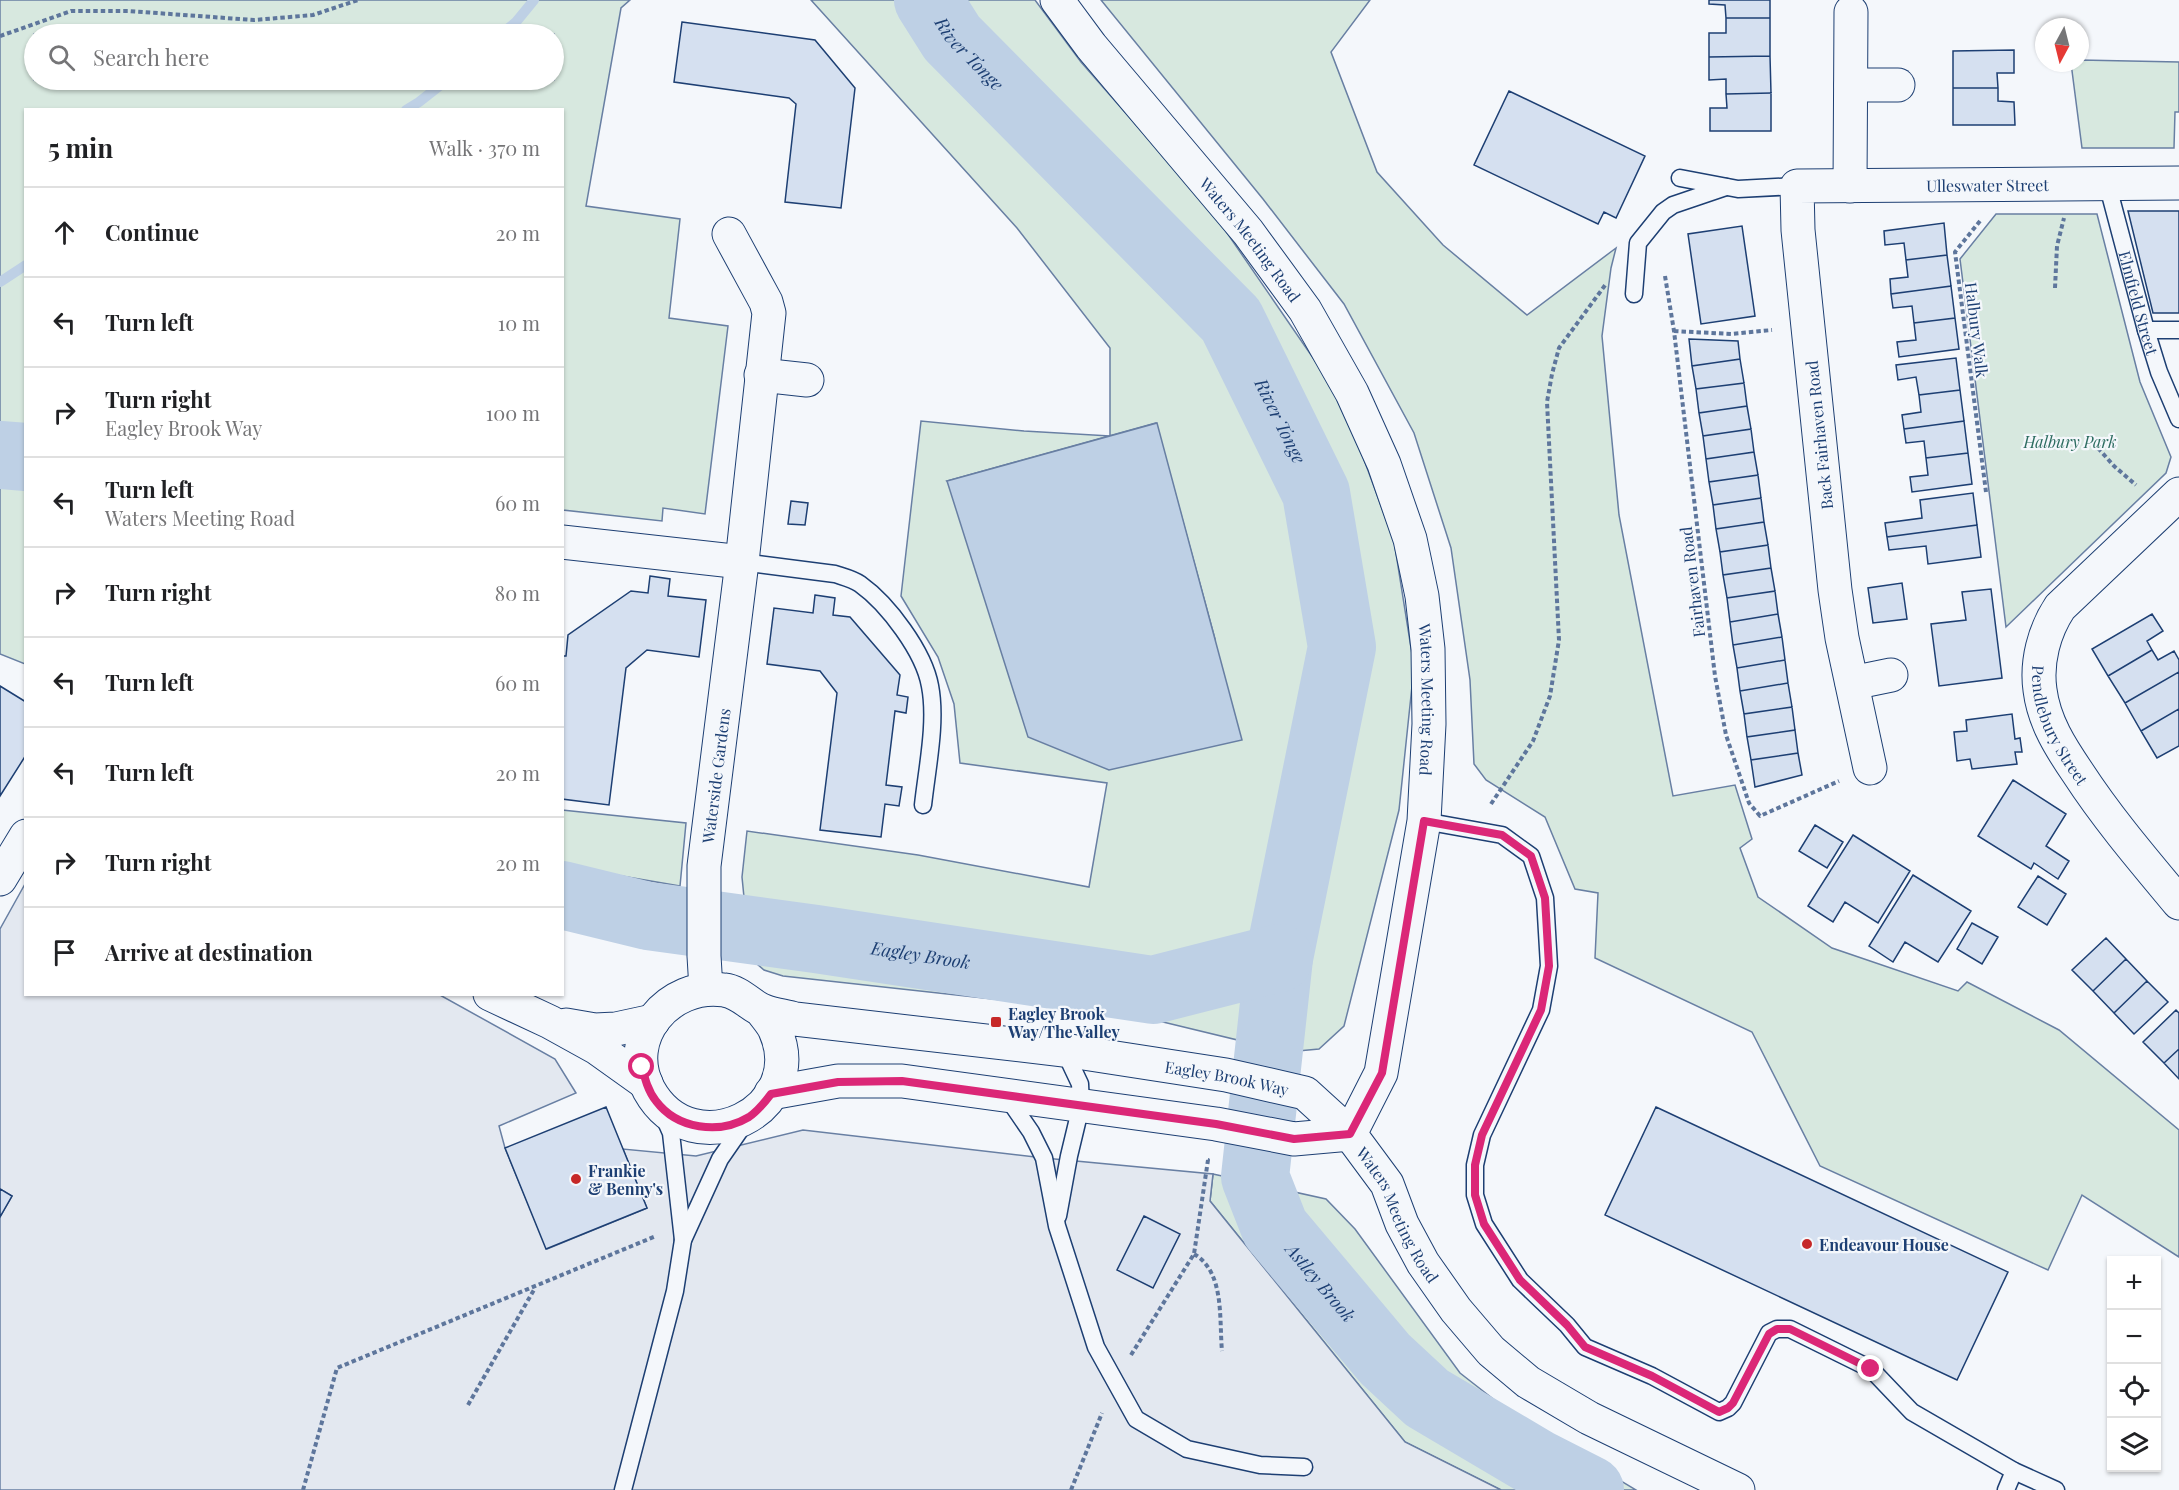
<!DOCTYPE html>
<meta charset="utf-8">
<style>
:root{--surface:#fff;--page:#f6f6f6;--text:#202124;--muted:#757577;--line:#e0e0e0}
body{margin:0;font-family:"Playfair Display",serif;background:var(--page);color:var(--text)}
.controls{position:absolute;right:18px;bottom:18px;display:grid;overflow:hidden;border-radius:0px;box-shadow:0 2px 4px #0004}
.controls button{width:54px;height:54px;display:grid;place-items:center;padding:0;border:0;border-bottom:2px solid var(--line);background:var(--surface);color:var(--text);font:30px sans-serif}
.compass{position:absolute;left:2035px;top:18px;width:54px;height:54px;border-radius:50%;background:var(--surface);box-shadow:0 2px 4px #0004;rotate:187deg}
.stop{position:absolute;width:18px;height:18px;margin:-14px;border:4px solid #db2777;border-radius:50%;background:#fff}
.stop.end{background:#db2777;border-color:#fff;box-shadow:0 2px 6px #0008}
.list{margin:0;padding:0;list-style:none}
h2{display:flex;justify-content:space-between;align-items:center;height:78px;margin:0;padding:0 24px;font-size:26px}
h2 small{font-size:20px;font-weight:400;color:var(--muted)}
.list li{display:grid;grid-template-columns:39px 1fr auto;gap:18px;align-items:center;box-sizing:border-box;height:90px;padding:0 24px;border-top:2px solid var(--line)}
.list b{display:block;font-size:22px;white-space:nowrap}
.list p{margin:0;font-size:20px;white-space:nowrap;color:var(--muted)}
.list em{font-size:20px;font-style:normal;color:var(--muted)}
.icon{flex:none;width:33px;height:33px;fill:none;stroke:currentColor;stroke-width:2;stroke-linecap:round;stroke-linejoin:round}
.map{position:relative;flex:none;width:2179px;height:1490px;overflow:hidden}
.search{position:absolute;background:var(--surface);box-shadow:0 2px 4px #0004;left:24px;top:24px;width:540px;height:66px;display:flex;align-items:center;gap:15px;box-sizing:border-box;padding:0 21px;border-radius:33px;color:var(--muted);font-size:22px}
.panel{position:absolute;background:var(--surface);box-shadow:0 2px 4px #0004;left:24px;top:108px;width:540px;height:888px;border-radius:0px}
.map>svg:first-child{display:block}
</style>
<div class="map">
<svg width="2179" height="1490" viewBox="0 0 2179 1490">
<rect width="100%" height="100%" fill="#f4f7fb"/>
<path fill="#d7e8df" stroke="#687fa3" stroke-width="1.5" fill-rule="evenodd" d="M0,0H630L621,8L586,206L680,219L669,318L728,326L705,514L663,508L662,521L563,510L562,110H26L25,664L0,654ZM34,34H554V80H34Z
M811,0H1035L1081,62L1214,214L1342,400L1394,541L1414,667L1399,810L1344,1026L1319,1049L1287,1052L1130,1014L783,976L764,970L750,958L742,877L747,831L918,855L1089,887L1107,783L960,763L954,704L938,657L901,596L921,421L1024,431L1110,436V348L1017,228ZM1156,423L1215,639L947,481Z
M1101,0H1370L1331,52L1377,172L1443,245L1527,315L1616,248L1611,268L1602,336L1619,515L1673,796L1735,785L1752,839L1740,848L1758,897L1832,948L1958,991L1967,982L2059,1030L2179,1130V1257L2082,1195L2048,1270L1820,1166L1752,1032L1595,958L1598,893L1575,889L1545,817L1486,780L1474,764L1470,680L1451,548L1414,433L1344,304L1263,199Z
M2080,60L2179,62V112H2175L2174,148H2082L2071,63H2080Z
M1996,214H2097L2140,382L2171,457L2166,473L2006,627L1960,259Z
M562,810L686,823L680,886L563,866Z
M1213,1174L1326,1199L1355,1229L1460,1373L1524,1423L1636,1490H1501L1405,1442L1210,1201Z"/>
<path fill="#e3e8f0" stroke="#687fa3" stroke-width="1.5" d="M25,884L26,994L440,995L555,1059L576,1093L499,1126L505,1148L547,1249L647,1208L623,1149L696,1156L803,1130L1044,1158L1213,1174L1210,1201L1405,1442L1501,1490H0V1217L12,1196L0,1189V929Z"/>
<path fill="#bed0e5" stroke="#687fa3" stroke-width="1.5" d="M1157,423L1242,740L1109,770L1028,737L947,481Z"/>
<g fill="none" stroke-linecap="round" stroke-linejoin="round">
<path stroke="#bed0e5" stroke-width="10" d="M501,34L516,22L534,0
M406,110L419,102L447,80
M0,282L26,265"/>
<g stroke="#bed0e5" stroke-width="68">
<path id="s1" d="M928,0L952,38L1231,320L1316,493L1342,647L1279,958L1255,1177L1275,1228L1385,1359L1427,1398L1537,1463L1590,1490"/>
<path d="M0,455L26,457"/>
<path id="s2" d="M562,895L648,916L816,939L1153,990L1279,958"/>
</g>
</g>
<path fill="#d5e0f0" stroke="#1d3f73" stroke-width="1.5" d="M1709,0H1770V18H1726L1725,5L1709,4Z
M1726,18H1770V56L1709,57V33H1726Z
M682,22L815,40L855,88L841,208L785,202L796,104L789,98L674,82Z
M2014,50V73H1997L1998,88H1953V51Z
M1770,56L1771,93L1726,94V79L1709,80V57Z
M1953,88H1998V101L2014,102L2015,125H1953Z
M1509,91L1645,156L1616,218L1604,212L1598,224L1474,165Z
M1771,93V131H1710V108H1727L1726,94Z
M2128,211H2179V313H2153Z
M1944,223L1947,255L1906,260L1904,243L1885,245L1884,231Z
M1742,226L1755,316L1701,324L1688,234Z
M1947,255L1951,286L1891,294L1890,279L1908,277L1906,260Z
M1951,286L1955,318L1914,323L1912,306L1893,308L1891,294Z
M1955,318L1959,349L1899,357L1897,342L1916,340L1914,323Z
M1689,339L1738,341L1740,359L1692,366Z
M1956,358L1960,390L1919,395L1916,377L1898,380L1896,365Z
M1740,359L1744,383L1696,389L1692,366Z
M1744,383L1747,406L1699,413L1696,389Z
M1960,390L1964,421L1904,429L1902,415L1921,412L1919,395Z
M1747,406L1751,429L1703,436L1699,413Z
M1964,421L1968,453L1926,458L1924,441L1906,443L1904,429Z
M1751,429L1754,452L1706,459L1703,436Z
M1754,452L1758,475L1709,482L1706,459Z
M1968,453L1972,484L1912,492L1910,477L1928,475L1926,458Z
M1758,475L1761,498L1713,505L1709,482Z
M1973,493L1977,525L1887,537L1885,523L1922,518L1920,500Z
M1761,498L1764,522L1716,529L1713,505Z
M791,501L808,503L805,525L788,524Z
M1764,522L1768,545L1720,552L1716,529Z
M1977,525L1981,557L1928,564L1926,546L1889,550L1887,537Z
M1768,545L1771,568L1723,575L1720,552Z
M1771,568L1775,591L1727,598L1723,575Z
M650,576L670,579L668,596L706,600L699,657L647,650L626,668L609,805L562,799V656H566L568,635L631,591L648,593Z
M1902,583L1907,619L1873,623L1868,588Z
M1991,589L2002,678L1939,686L1931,624L1966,620L1962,592Z
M1775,591L1778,614L1730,622L1727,598Z
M815,595L835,598L833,615L850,617L900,675L897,695L908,697L906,713L895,711L886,785L902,787L899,806L885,804L881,837L820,830L837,693L820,671L767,664L774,608L813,613Z
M1778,614L1782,637L1733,645L1730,622Z
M2152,614L2163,631L2147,641L2152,650L2108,676L2092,649Z
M1782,637L1785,660L1737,668L1733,645Z
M2152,650L2158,660L2174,651L2179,660V672L2125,703L2108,676Z
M1785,660L1788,683L1740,691L1737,668Z
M2179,672V709L2141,731L2125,703Z
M1788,683L1792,707L1744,714L1740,691Z
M0,686L26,702V755L0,796Z
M1792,707L1795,730L1747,737L1744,714Z
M2179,709V746L2157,758L2141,731Z
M2012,714L2015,739L2020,738L2022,752H2015L2017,764L1972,769L1970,759L1957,761L1954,732L1967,731L1966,720Z
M1795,730L1798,753L1751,760L1747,737Z
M1798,753L1802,775L1755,787L1751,760Z
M2013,780L2066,814L2046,846L2069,861L2058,879L2034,863L2031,869L1978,836Z
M1815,825L1843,842L1827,868L1799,851Z
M1853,835L1910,871L1878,923L1845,902L1833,922L1808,906Z
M1913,875L1971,911L1938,962L1905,942L1893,962L1869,946Z
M2038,876L2066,894L2047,925L2018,907Z
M1972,923L1998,937L1982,964L1957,949Z
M2106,938L2126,959L2093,991L2072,970Z
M2126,959L2147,981L2114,1013L2093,991Z
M2147,981L2168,1002L2134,1034L2114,1013Z
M2176,1010L2179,1013V1049L2164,1063L2143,1042Z
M2179,1049V1079L2164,1063Z
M606,1107L647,1208L546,1249L505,1148Z
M1656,1107L2008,1272L1957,1380L1605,1215Z
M0,1189L12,1196L0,1217Z
M1144,1216L1180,1234L1153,1288L1117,1270Z"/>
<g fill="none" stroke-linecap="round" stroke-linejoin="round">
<defs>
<g id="lane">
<path d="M1680,178L1738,189L1797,186"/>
<path id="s3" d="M2107,183L2146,330L2159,372L2179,419"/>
<path d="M1634,294L1638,243L1663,212L1673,205L1726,187"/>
<path d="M2146,330H2179"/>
<path d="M742,562L835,574C844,577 853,579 860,584C888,604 924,652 930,686C937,722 927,768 923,805"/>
<path d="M1424,821L1502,835L1531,856L1545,898L1549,966L1541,1010L1482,1135L1475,1165V1195L1484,1224L1520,1280L1567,1325L1585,1347L1652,1376L1719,1412L1728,1408L1733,1403L1769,1333L1777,1329H1790L1871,1369L1912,1412L2014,1471L2056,1490"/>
<path d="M1007,1097L1031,1132L1044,1158L1057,1226L1096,1347L1136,1419L1187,1449L1260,1465L1304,1467"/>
<path d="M663,1115L671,1133L683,1240"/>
<path d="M1058,1216L1069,1156L1081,1106L1080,1084L1064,1050"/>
<path d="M623,1490L675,1291L683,1240L720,1159L747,1120"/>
<path d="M2006,1490L2014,1471"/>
</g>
<g id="street">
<path d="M1851,85H1898"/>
<path d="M1850,186L1851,12"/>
<path d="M761,375L807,380"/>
<path id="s4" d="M2179,494L2060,607C2044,631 2036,662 2040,690C2044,722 2061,748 2078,773C2108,819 2144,861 2179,903"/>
<path d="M562,542L742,562"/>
<path d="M1852,683L1891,675"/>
<path id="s5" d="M1870,768L1842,638L1835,590L1798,230L1797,186L2179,183"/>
<path d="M0,879L26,836"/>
<path id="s6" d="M706,989L704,956V866L742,562L769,313L766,302L729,234"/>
<path d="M490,994L550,1022L597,1048L646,1083"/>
<path id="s7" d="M762,1011C766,1017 772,1023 775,1030C811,1110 693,1169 649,1090C621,1038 669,982 724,990C741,992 750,1006 764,1011C774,1015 785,1016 795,1019L1064,1050L1226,1075L1305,1093L1350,1134"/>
<path d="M566,1025L595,1030L616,1029L653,1021"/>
<path d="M771,1093L838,1081H902L1216,1124L1294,1139L1350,1134"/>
</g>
<g id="secondary">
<path id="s8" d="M1057,0L1091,46L1248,232L1305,310L1352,393L1384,464L1410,539L1422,596L1428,649L1429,724L1424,821L1381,1073L1350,1134L1387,1184L1402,1224L1423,1263L1456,1310L1491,1351L1528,1382L1589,1418L1738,1490"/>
</g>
</defs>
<use href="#lane" stroke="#1d3f73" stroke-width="19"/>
<use href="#street" stroke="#1d3f73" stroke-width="35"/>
<use href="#secondary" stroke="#1d3f73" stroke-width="35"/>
<path stroke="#5e769c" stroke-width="4" stroke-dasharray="4.5 3" stroke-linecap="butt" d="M0,36L71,11H128L254,20L313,15L358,0
M1980,221L1955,252L1986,492
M1665,276L1674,331L1715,676L1726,735L1749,803L1760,816L1839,781
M2055,288L2057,246L2064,218
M1674,331L1731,334L1772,330
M2098,448L2114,466L2136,485
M1491,804L1533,741L1550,696L1559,640L1547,402L1552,374L1559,348L1606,284
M1194,1254C1225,1272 1219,1319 1222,1351
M1131,1355L1194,1254L1208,1160L1205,1159
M468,1405L535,1288
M303,1490L337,1368L656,1236
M1071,1490L1102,1413"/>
<use href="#lane" stroke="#f4f7fb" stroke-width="16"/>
<use href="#street" stroke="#f4f7fb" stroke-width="33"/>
<use href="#secondary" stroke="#f4f7fb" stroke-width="33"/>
</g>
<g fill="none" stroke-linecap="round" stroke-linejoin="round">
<path stroke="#db2777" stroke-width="8" d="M642,1067C645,1079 648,1091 656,1101C677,1129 719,1135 749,1117C758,1111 765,1102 771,1094L838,1082L902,1081L1216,1124L1294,1139L1350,1134L1382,1073L1424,821L1502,835L1531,856L1545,898L1549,966L1541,1010L1482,1135L1475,1165V1195L1484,1224L1520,1280L1567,1325L1585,1347L1652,1376L1719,1412L1728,1408L1733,1403L1769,1334L1777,1329H1790L1871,1369"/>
</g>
<g fill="#c62828" stroke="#f4f7fb" stroke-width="2">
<rect x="990" y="1016" width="12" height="12" rx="3"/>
<circle cx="576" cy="1179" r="6"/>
<circle cx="1807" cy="1244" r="6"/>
</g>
<g text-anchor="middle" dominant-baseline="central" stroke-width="4.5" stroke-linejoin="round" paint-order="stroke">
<g font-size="16" fill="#1d3f73" stroke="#f4f7fb">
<text stroke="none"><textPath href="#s5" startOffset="778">Ulleswater Street</textPath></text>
<text stroke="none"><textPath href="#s8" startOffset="308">Waters Meeting Road</textPath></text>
<text stroke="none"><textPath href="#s3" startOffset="124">Elmfield Street</textPath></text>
<text transform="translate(1977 330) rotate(83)">Halbury Walk</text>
<text transform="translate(1819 435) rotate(-96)">Back Fairhaven Road</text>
<text transform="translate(1692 582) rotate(-97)">Fairhaven Road</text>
<text stroke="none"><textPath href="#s8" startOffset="812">Waters Meeting Road</textPath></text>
<text stroke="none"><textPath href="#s4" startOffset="291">Pendlebury Street</textPath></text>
<text stroke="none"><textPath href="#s6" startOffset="214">Waterside Gardens</textPath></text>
<text stroke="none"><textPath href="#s7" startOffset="906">Eagley Brook Way</textPath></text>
<text stroke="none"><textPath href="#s8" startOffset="1352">Waters Meeting Road</textPath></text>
</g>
<g font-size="16" font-style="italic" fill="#2c6c60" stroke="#f4f7fb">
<text x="2070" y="441">Halbury Park</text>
</g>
<g font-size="16" font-weight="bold" fill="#1d3f73" stroke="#f4f7fb" text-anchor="start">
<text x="1008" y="1013">Eagley Brook<tspan x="1008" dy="18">Way/The Valley</tspan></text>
<text x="588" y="1170">Frankie<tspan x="588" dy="18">&amp; Benny's</tspan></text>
<text x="1819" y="1244">Endeavour House</text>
</g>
<g font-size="18" font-style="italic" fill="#1d3f73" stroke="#f4f7fb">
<text stroke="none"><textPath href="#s1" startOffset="68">River Tonge</textPath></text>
<text stroke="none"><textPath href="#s1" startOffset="554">River Tonge</textPath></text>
<text stroke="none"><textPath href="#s2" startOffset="364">Eagley Brook</textPath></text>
<text stroke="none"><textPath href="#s1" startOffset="1454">Astley Brook</textPath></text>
</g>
</g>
</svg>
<div class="controls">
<button>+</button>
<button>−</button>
<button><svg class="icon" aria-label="locate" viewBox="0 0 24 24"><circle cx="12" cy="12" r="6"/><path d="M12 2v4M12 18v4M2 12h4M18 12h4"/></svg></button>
<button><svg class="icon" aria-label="layers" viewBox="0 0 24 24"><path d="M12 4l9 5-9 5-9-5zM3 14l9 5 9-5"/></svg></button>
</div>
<svg class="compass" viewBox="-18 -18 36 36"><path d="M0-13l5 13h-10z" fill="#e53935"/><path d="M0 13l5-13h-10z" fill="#757577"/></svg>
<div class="stop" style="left:642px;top:1067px"></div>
<div class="stop end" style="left:1871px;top:1369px"></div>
<div class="search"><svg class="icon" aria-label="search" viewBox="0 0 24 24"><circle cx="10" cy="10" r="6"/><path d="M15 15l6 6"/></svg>Search here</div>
<section class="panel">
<h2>5 min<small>Walk · 370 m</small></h2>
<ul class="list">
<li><svg class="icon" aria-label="ahead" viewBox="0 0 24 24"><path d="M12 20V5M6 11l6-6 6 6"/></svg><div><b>Continue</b></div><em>20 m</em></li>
<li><svg class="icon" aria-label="left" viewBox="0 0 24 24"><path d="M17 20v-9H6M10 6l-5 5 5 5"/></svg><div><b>Turn left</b></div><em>10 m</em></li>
<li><svg class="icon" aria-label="right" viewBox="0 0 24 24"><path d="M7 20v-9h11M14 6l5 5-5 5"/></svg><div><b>Turn right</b><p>Eagley Brook Way</p></div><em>100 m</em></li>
<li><svg class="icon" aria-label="left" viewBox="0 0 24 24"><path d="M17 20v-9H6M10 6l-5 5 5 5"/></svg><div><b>Turn left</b><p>Waters Meeting Road</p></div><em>60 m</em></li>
<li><svg class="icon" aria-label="right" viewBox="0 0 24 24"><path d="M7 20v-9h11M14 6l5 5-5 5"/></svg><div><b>Turn right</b></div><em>80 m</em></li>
<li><svg class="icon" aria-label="left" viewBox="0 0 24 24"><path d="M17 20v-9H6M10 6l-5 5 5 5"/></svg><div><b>Turn left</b></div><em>60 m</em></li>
<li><svg class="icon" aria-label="left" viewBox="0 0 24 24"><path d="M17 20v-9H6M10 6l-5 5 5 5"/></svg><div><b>Turn left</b></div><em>20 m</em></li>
<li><svg class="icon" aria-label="right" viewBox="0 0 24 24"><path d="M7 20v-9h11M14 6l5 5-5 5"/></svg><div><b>Turn right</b></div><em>20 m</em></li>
<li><svg class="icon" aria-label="arrive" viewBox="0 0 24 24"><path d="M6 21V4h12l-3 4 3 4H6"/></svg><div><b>Arrive at destination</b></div></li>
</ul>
</section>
</div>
